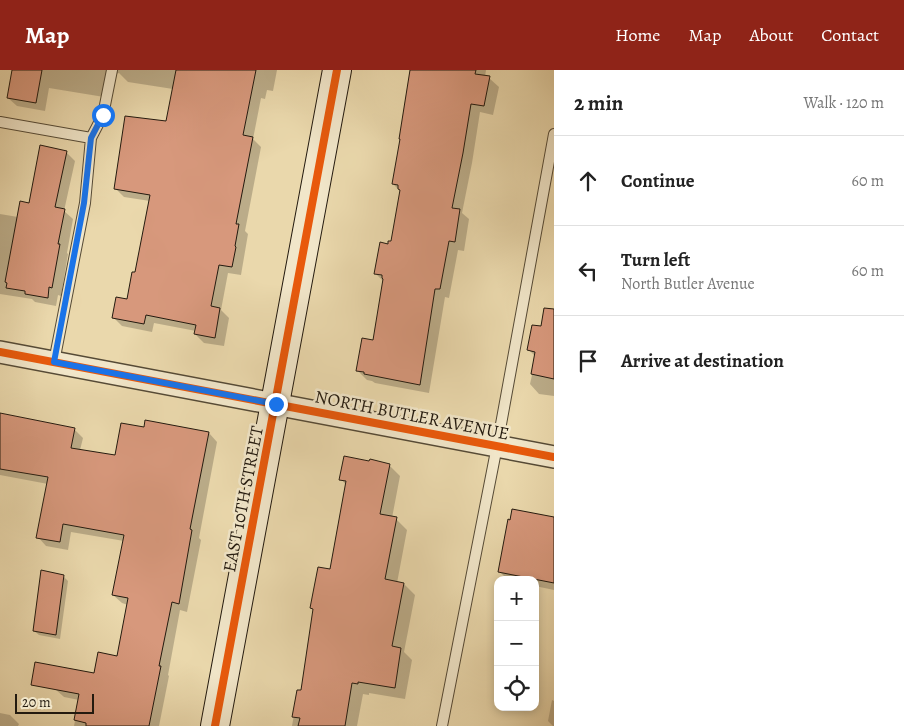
<!DOCTYPE html>
<meta charset="utf-8">
<style>
:root{--surface:#fff;--page:#f6f6f6;--text:#222;--muted:#767676;--line:#e0e0e0;--accent:#8f2418}
body{margin:0;font-family:Alegreya,serif;background:var(--page);color:var(--text)}
.controls{position:absolute;right:15px;bottom:15px;display:grid;overflow:hidden;border-radius:10px;box-shadow:0 2px 8px #0003}
.controls button{width:45px;height:45px;display:grid;place-items:center;padding:0;border:0;border-bottom:1px solid var(--line);background:var(--surface);color:var(--text);font:25px sans-serif}
.scale{position:absolute;left:15px;bottom:12px;width:79px;box-sizing:border-box;padding-left:5px;border:2px solid #231a0f;border-top:0;font-size:14px;line-height:18px;white-space:nowrap;color:#231a0f;-webkit-text-stroke:4px #f1e6c9;paint-order:stroke}
.stop{position:absolute;width:15px;height:15px;margin:-11px;border:4px solid #1a73e8;border-radius:50%;background:#fff}
.stop.end{background:#1a73e8;border-color:#fff;box-shadow:0 1px 5px #0008}
.list{margin:0;padding:0;list-style:none}
h2{display:flex;justify-content:space-between;align-items:center;height:65px;margin:0;padding:0 20px;font-size:21px}
h2 small{font-size:16px;font-weight:400;color:var(--muted)}
.list li{display:grid;grid-template-columns:32px 1fr auto;gap:15px;align-items:center;box-sizing:border-box;height:90px;padding:0 20px;border-top:1px solid var(--line)}
.list b{display:block;font-size:19px;white-space:nowrap}
.list p{margin:0;font-size:16px;white-space:nowrap;color:var(--muted)}
.list em{font-size:16px;font-style:normal;color:var(--muted)}
.icon{flex:none;width:28px;height:28px;fill:none;stroke:currentColor;stroke-width:2;stroke-linecap:round;stroke-linejoin:round}
.map{position:relative;flex:none;width:554px;height:656px;overflow:hidden}
header{display:flex;align-items:center;gap:30px;box-sizing:border-box;height:70px;padding:0 25px;background:var(--accent);color:#fff}
header strong{font-size:24px}
nav{display:flex;gap:28px;margin-inline-start:auto;font-size:18px}
main{display:flex}
aside{flex:1;background:var(--surface)}
.map>svg:first-child{display:block}
</style>
<header>
<strong>Map</strong>
<nav><a>Home</a><a>Map</a><a>About</a><a>Contact</a></nav>
</header>
<main>
<div class="map">
<svg width="554" height="656" viewBox="0 0 554 656">
<rect width="100%" height="100%" fill="#ead8ac"/>
<filter id="stains"><feTurbulence type="fractalNoise" baseFrequency=".004" numOctaves="4"/><feColorMatrix values="0 0 0 0 .2 0 0 0 0 .09 0 0 0 0 .02 0 0 0 .5 -.17"/></filter>
<radialGradient id="worn" r=".72"><stop offset=".6" stop-color="#630" stop-opacity="0"/><stop offset="1" stop-color="#630" stop-opacity=".3"/></radialGradient>
<path fill="#0003" d="M13,0H277L273,21L267,20L265,29L261,28L253,69L261,77L245,161L248,164L241,205L228,203L221,240L229,248L224,276L204,273L195,264L196,261L154,253L152,262L122,256L113,247L128,230L136,204L150,131L124,127L115,118L167,53L173,19L128,12L119,3L116,4L104,27L49,18L45,41L17,36L8,28Z
M411,0H486L485,7L489,8L499,17L493,45L480,42L472,93L462,143L469,149L464,181L458,180L449,228L445,227L429,323L375,313L372,311L367,310L357,300L374,272L384,212L375,203L389,175L392,173L401,122L393,114L401,70Z
M66,82L75,91L64,141L73,149L67,183L68,184L61,226L58,225L56,236L35,232L32,229L0,224V144L18,147L30,134Z
M542,256L554,258V326L539,324L530,314L536,287L529,280Z
M0,344L74,359L83,368L80,380L116,386L145,359L209,363L217,372L199,468L201,470L187,542L180,540L168,605L169,606L159,656H74L79,630L64,627L55,619L95,605L118,588L128,535L122,533L113,525L124,471L71,462L68,480L46,476L38,467L48,414L0,405Z
M389,395L400,406L392,448L396,449L407,460L397,513L404,514L415,525L404,582L412,590L405,629L369,623V625L363,624L357,656H292L298,621L302,622L314,541L312,538L331,500L346,415L341,409Z
M542,449L554,451V520L535,516V510H508L499,501Z
M63,506L68,511L60,569L39,565L34,561Z
M552,630L554,631V656H553L548,651Z
M0,643L10,645L19,654L18,656H0Z"/>
<path fill="#d7987c" stroke="#231a0f" d="M12,0H42L36,33L7,28Z
M176,0H256L243,65L253,67L236,154H239L235,176L236,177L232,197L219,195L211,236L220,238L215,268L194,264L196,255L146,245L144,254L112,248L116,227L127,229L132,202H135L150,125L114,119L125,46L166,51Z
M410,0H476L475,4L490,6L484,36L471,34L463,83L452,138L460,139L455,172L449,171L440,219H435L420,315L364,304V302L356,301L362,268L373,270L383,209L382,208V205L374,204L380,172L388,174V171H391L400,120L398,119V115L392,114L400,69H399Z
M40,75L67,81L55,137L65,139L58,174H60L52,218L49,217L48,228L25,224V221L6,218L7,213L5,212L20,131L29,133Z
M544,238L554,239V309L531,304L535,282L527,280L532,255L541,256Z
M0,343L75,358L71,378L115,385L121,353L144,357L145,350L209,362L190,459L192,460L179,534L172,532L159,596H161L149,656H86V653L74,650L79,624L31,615L35,592L94,603L98,582L117,586L128,528L112,525L124,465L63,454L60,472L36,468L48,407L0,399Z
M344,386L369,391L370,389L390,394L380,444L397,447L385,509L404,513L392,576L401,578L395,618L358,612V614L352,613L345,656H298L300,648L292,647L297,620H301L313,539L310,538L318,497L330,499L346,411L339,410Z
M512,439L554,447V513L498,502L508,449L510,450Z
M41,500L64,505L56,565L33,561Z"/>
<g fill="none" stroke-linecap="round" stroke-linejoin="round">
<defs>
<path id="lane" d="M0,52L91,68
M54,292L85,133L91,68L103,45L112,0
M442,656L497,376L554,64"/>
<path id="street" d="M0,282L554,387"/>
<path id="secondary" d="M215,656L337,0"/>
</defs>
<use href="#lane" stroke="#554a36" stroke-width="12"/>
<use href="#street" stroke="#554a36" stroke-width="24"/>
<use href="#secondary" stroke="#231a0f" stroke-width="30"/>
<use href="#lane" stroke="#f1e6c9" stroke-width="10"/>
<use href="#street" stroke="#f1e6c9" stroke-width="21"/>
<use href="#secondary" stroke="#f1e6c9" stroke-width="28"/>
<defs>
<path id="cycleway" d="M0,282L554,387
M215,656L337,0"/>
</defs>
<use href="#cycleway" stroke="#f1e6c9" stroke-width="11"/>
<use href="#cycleway" stroke="#e8590c" stroke-width="8"/>
</g>
<g fill="none" stroke-linecap="round" stroke-linejoin="round">
<path stroke="#1a73e8" stroke-width="6" d="M103,45L91,68L84,133L54,292L276,334"/>
</g>
<g text-anchor="middle" dominant-baseline="central" stroke-width="5" stroke-linejoin="round" paint-order="stroke">
<g font-size="18" fill="#231a0f" stroke="#f1e6c9">
<text transform="translate(412 345) rotate(11)">NORTH BUTLER AVENUE</text>
<text transform="translate(243 429) rotate(-79)">EAST 10TH STREET</text>
</g>
</g>
<rect width="100%" height="100%" filter="url(#stains)"/>
<rect width="100%" height="100%" fill="url(#worn)"/>
</svg>
<div class="controls">
<button>+</button>
<button>−</button>
<button><svg class="icon" aria-label="locate" viewBox="0 0 24 24"><circle cx="12" cy="12" r="6"/><path d="M12 2v4M12 18v4M2 12h4M18 12h4"/></svg></button>
</div>
<div class="scale">20 m</div>
<div class="stop" style="left:103px;top:45px"></div>
<div class="stop end" style="left:276px;top:334px"></div>
</div>
<aside>
<h2>2 min<small>Walk · 120 m</small></h2>
<ul class="list">
<li><svg class="icon" aria-label="ahead" viewBox="0 0 24 24"><path d="M12 20V5M6 11l6-6 6 6"/></svg><div><b>Continue</b></div><em>60 m</em></li>
<li><svg class="icon" aria-label="left" viewBox="0 0 24 24"><path d="M17 20v-9H6M10 6l-5 5 5 5"/></svg><div><b>Turn left</b><p>North Butler Avenue</p></div><em>60 m</em></li>
<li><svg class="icon" aria-label="arrive" viewBox="0 0 24 24"><path d="M6 21V4h12l-3 4 3 4H6"/></svg><div><b>Arrive at destination</b></div></li>
</ul>
</aside>
</main>
